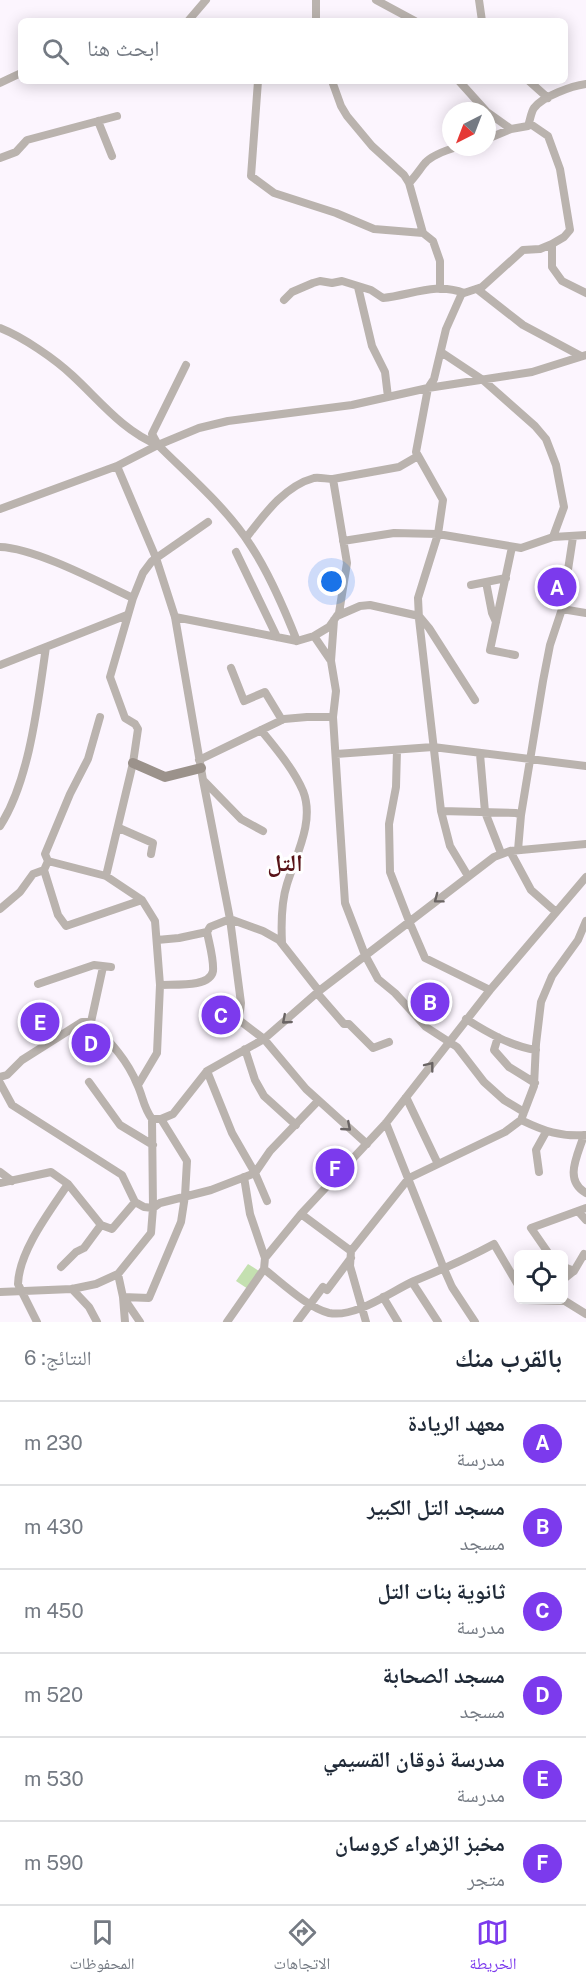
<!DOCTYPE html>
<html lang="ar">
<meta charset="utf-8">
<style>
:root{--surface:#fff;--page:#f6f6f7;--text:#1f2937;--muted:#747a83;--line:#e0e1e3;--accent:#7c3aed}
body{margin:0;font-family:"Public Sans","Noto Naskh Arabic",sans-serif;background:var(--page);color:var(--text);direction:rtl}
.controls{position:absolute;right:18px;bottom:18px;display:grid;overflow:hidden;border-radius:9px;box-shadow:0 3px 15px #0003}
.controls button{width:54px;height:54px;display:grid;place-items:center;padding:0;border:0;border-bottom:2px solid var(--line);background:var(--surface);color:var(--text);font:30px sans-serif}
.compass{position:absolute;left:442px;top:102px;width:54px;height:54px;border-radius:50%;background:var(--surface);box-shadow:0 3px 15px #0003;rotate:222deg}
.you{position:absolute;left:332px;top:582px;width:21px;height:21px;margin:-15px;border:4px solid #fff;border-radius:50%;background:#1a73e8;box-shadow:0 0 0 9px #1a73e833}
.badge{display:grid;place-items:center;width:39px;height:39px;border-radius:50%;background:var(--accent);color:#fff;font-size:20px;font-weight:700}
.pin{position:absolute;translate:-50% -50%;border:3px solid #fff;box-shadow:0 2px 6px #0006}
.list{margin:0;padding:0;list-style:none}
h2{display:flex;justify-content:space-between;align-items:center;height:78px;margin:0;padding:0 24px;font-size:26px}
h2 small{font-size:20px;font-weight:400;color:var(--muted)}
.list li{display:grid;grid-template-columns:39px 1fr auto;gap:18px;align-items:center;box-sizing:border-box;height:84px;padding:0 24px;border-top:2px solid var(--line)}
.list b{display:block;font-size:22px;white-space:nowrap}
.list p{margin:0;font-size:20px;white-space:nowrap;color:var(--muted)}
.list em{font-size:20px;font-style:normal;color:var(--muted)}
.icon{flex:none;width:33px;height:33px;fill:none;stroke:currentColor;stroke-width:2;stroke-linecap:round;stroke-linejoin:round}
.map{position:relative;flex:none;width:586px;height:1322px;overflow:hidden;direction:ltr}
.search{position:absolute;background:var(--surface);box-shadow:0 3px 15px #0003;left:18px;right:18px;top:18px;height:66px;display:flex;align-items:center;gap:15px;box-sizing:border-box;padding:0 21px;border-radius:9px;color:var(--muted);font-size:22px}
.sheet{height:582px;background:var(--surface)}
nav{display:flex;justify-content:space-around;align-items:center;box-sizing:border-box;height:84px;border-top:2px solid var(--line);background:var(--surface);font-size:16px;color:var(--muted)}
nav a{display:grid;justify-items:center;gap:3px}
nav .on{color:var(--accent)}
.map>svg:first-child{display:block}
</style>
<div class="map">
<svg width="586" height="1322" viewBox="0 0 586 1322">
<rect width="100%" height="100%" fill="#fcf5fe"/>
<path fill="#c4e0b0" d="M248,1264L259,1271L248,1289L236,1281Z"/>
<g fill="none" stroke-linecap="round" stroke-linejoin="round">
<path stroke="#bab3ae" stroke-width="8" d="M376,0L415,21
M479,0L482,21
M188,21L206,0
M316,21V0
M258,81L251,176L274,193L336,213L374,229L423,233L433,241L440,261V289
M332,81L341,106L347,116L372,146L404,175L409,183L423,233
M459,81L486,111
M529,81L548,98
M0,83L21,73
M487,112L511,129L528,126C530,121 531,112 534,108C543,96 572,86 586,84
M98,121L112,156
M487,139L511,129
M0,158L16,152L27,140L117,116
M409,183C415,177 420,169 425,163C432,155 447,150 457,147
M552,244V267L562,281L586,293
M358,287L372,346L385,372L388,397
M477,289L523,325L581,356
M462,293L446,329L434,379L428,388L416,452L443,500L438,534L418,598L419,619L441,811L450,846L468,876
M284,300L292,292L313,283L320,281L332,283L342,281L371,290L383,298C411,295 437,282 464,293L482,287L523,250L540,249L552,244L564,237L570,230L560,169L548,136L529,123
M0,328C23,337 55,359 73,376C100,401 123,431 158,445
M441,352L483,380L535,426L546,439L556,465L564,507L553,537
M186,365L152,434L158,445C190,477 227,508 251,546C270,575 284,608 297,641
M117,466L156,558L175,617L203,780L230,919L241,1003L239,1020L264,1039L306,1089L367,1144
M333,479L399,467L418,456
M0,509L117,466L158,445L199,428L228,421L352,405L428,388L532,372L586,355
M343,541L394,533L438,534L521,548L553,537L586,535
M0,547C35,548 99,582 133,598
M512,547L490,650L515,655
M236,552L277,637
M486,582L492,613L496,622
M471,585L506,578
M562,609L586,613
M337,616L360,606L370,605L419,616L429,628L475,700
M175,617L297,641L314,636L329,627L339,613L347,563L333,479C327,479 319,477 314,478C284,486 263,516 246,538
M314,636L331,661L336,691L333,717L345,903L365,955L378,979L395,993L426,1027L457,1047L484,1082L504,1100L524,1112
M331,661L334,620
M0,665L127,615
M231,668L244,701L265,692L282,720
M261,730C276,749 293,768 303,791C315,821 296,855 287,884C281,903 281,923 282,943
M397,750L396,787L389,824L390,872L409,921L425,958L490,990
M336,754L433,747L586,766
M480,754L485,812L501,853
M199,760L284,719L307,717H333
M204,781L241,819L263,831
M441,811L516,813L521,815
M0,826C30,780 38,701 46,647
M119,828L153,843L151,854
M518,850L521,815L543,681L550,645L562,609L573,537
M510,851L531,890L556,912
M48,861L45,854L70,794L88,759L100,717
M106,876L133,763L138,729L135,724L125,718L110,677L133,598L143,573L152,561L208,522
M0,909L20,892L33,874L44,870
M157,940L179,938L207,932L210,927L230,919L263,931L279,940L319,991
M38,984L94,965L111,967
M160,985C174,984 210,988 213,971C214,959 209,943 207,932
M317,993L344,1024H349L373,1048L389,1042
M466,1019C488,1033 511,1046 536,1050
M91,1022L103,967
M498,1037L494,1050L509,1067L535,1083
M245,1049L255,1080L264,1096L296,1125
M207,1071L232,1133L255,1173L267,1201
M0,1077L7,1075L22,1060L82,1022H91C109,1041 127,1059 137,1084C143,1096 143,1107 152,1119L153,1208L151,1233L118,1274L96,1284L72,1289L0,1292
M89,1082L120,1125L153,1145
M0,1083L12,1105L122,1175L135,1202L144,1207L153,1208L160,1203L211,1190L255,1173L270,1151L318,1101
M138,1085L157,1053L160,985L155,921L142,900L106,876L48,861L44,870L58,915L66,926L142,900
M406,1097L438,1164
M152,1119H161L173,1114L207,1071L264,1039L319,991L494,857L510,851L586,844
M521,1120C544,1131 560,1137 586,1135
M386,1123L444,1269L452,1287L475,1322
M584,1135C578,1155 563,1180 586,1193
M0,1172L12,1181
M539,1172L536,1150L546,1132
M244,1177L250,1214L265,1258
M0,1183L51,1172L68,1184L101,1225L112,1229L135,1202
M578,1211L586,1220
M301,1214L351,1251
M549,1254L531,1228L586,1208
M61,1267L76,1252L84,1248L101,1225
M564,1267L574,1271L564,1279
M264,1269C281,1282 308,1308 329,1313C356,1318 390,1292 414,1281C441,1270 468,1258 494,1244L518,1285
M574,1271L584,1254L586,1256
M118,1274L123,1297L140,1322
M412,1282L438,1322
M72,1289L89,1307L97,1322
M383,1297L398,1322
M527,1300L565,1301L586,1314
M37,1322L18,1284C19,1251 50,1211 68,1184
M125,1322L123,1297L149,1298L181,1222L185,1196L187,1161L161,1119
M227,1322L264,1269L265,1258L301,1214L386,1123L490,990L586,877
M297,1322L323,1287L327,1290L351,1258
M366,1322L350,1266L351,1251L409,1178L505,1132L521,1120L534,1086L536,1044L541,1002L552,976L578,940L586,921"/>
<path stroke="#9b928b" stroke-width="10" d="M133,763L165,777L201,768"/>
</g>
<defs><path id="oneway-chevron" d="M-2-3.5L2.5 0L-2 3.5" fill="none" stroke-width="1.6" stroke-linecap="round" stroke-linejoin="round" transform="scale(1.5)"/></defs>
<g stroke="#6a6464">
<use href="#oneway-chevron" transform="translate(438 899) rotate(143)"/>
<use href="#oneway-chevron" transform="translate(286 1020) rotate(139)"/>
<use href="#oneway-chevron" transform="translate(430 1066) rotate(-52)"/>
<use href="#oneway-chevron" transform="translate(347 1127) rotate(41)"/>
</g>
<g text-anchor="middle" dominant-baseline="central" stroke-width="6" stroke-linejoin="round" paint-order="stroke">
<g font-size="24" font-weight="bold" fill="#581318" stroke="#fff">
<text x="285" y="862">التل</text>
</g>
</g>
</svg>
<div class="controls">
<button><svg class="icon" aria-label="locate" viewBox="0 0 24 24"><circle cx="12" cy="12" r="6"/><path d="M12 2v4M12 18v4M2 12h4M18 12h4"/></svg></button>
</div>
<svg class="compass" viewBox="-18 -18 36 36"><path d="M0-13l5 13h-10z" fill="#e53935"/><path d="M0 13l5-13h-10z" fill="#747a83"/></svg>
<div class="you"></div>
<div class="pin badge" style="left:557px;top:587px">A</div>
<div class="pin badge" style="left:430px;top:1002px">B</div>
<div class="pin badge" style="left:221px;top:1015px">C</div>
<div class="pin badge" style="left:91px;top:1043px">D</div>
<div class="pin badge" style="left:40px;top:1022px">E</div>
<div class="pin badge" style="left:335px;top:1168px">F</div>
<div class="search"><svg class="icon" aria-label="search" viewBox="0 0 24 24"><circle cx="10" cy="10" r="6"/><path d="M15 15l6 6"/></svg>ابحث هنا</div>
</div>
<section class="sheet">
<h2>بالقرب منك<small>النتائج: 6</small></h2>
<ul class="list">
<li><span class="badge">A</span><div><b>معهد الريادة</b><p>مدرسة</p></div><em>230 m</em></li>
<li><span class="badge">B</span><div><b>مسجد التل الكبير</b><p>مسجد</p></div><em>430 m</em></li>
<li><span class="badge">C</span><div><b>ثانوية بنات التل</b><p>مدرسة</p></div><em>450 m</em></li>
<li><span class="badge">D</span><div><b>مسجد الصحابة</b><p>مسجد</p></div><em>520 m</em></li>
<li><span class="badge">E</span><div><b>مدرسة ذوقان القسيمي</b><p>مدرسة</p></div><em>530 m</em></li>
<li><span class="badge">F</span><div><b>مخبز الزهراء كروسان</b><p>متجر</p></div><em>590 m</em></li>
</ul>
</section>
<nav>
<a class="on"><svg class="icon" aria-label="map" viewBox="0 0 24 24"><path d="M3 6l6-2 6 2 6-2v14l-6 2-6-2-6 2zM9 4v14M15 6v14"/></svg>الخريطة</a>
<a><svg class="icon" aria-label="directions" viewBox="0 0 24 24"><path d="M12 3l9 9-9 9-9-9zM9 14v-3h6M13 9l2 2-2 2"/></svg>الاتجاهات</a>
<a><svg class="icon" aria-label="saved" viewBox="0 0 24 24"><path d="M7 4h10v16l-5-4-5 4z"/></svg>المحفوظات</a>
</nav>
